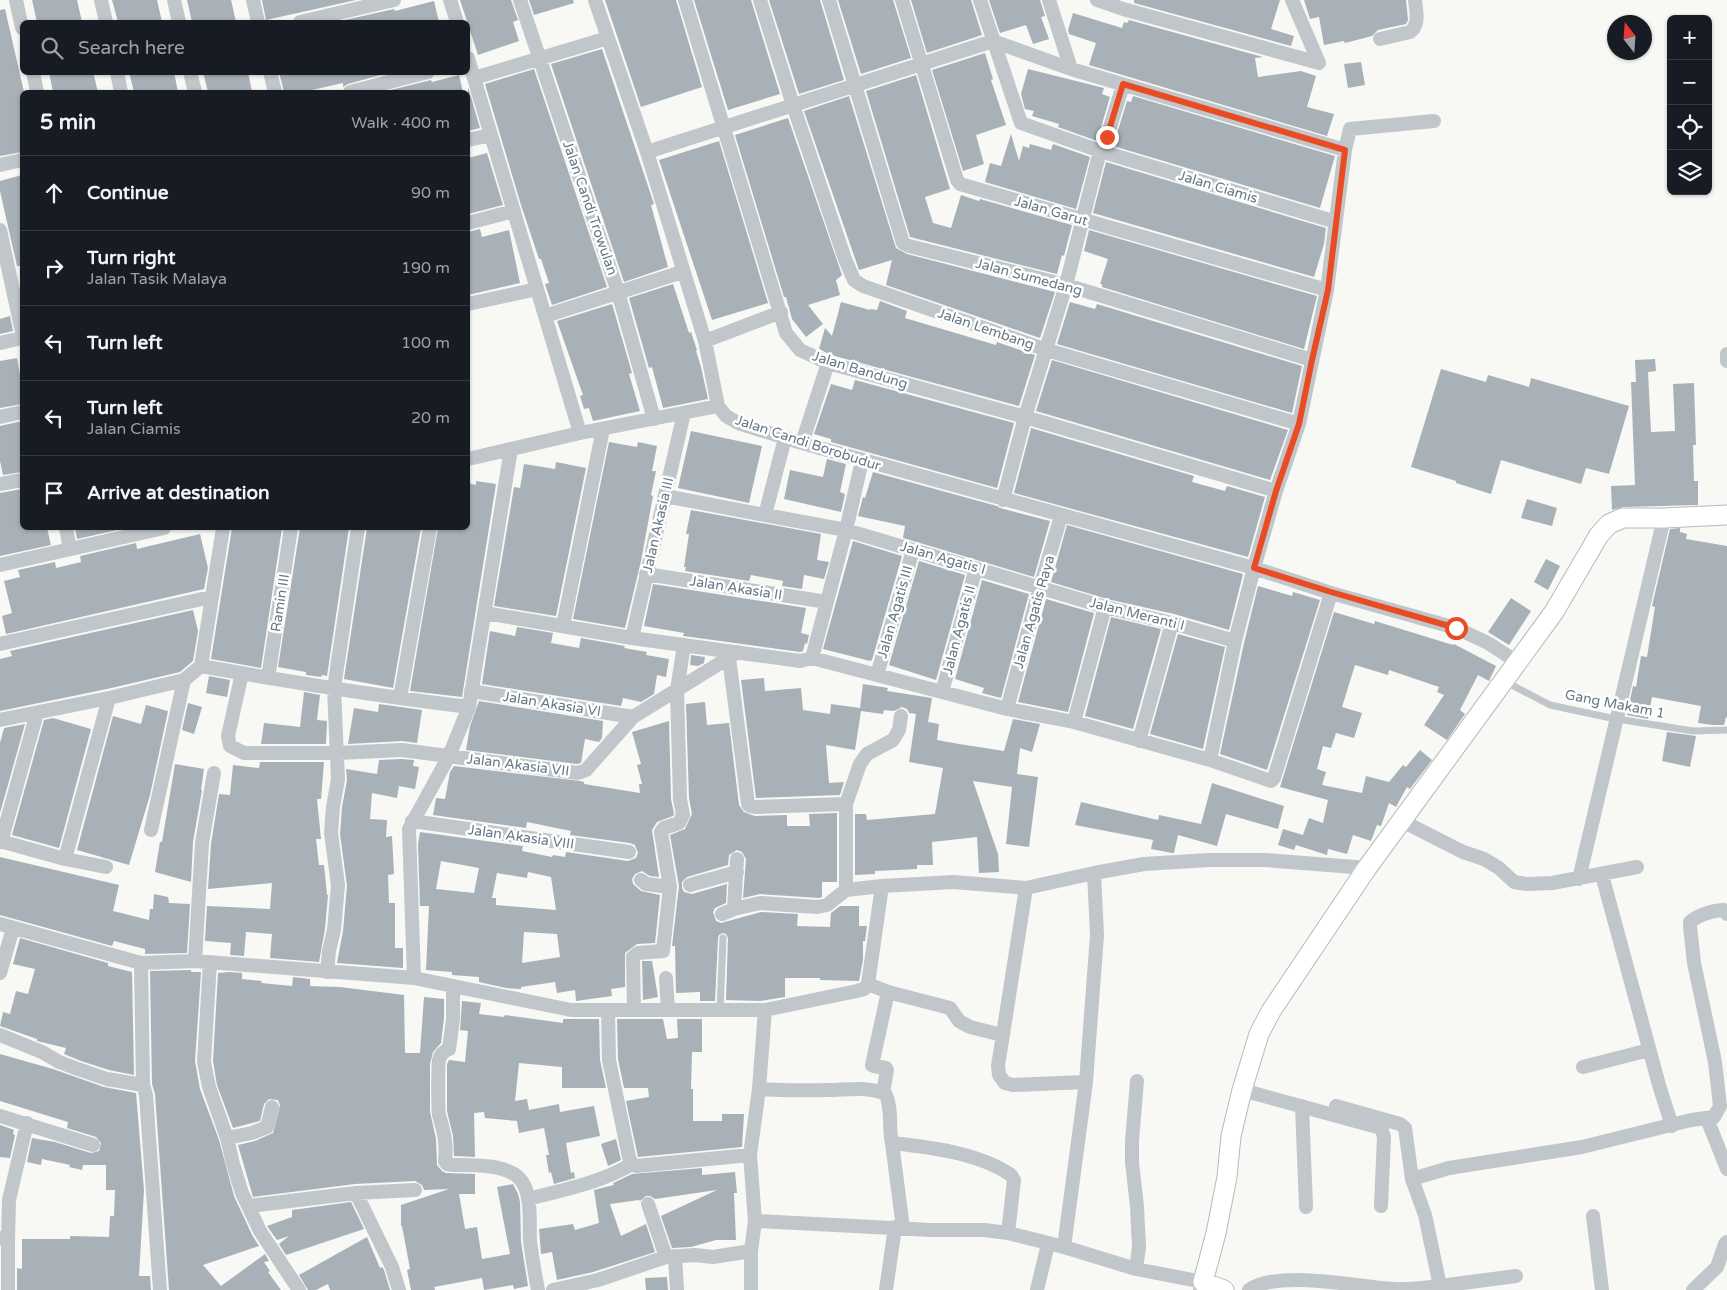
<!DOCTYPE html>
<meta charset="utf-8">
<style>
:root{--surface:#171b24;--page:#20242c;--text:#f1f3f6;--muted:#9ea1a6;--line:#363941}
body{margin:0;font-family:"Varela Round",sans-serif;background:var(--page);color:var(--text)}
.controls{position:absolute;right:15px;top:15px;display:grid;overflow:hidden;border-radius:8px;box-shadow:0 1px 4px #0004}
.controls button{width:45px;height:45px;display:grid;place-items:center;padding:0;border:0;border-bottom:1px solid var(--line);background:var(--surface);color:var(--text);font:25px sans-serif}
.compass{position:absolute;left:1607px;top:15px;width:45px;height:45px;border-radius:50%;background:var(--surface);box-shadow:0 1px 4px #0004;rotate:343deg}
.stop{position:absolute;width:15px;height:15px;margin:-11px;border:4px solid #e94c24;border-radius:50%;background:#fff}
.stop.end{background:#e94c24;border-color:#fff;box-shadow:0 1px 5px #0008}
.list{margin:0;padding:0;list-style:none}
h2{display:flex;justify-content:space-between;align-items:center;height:65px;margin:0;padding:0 20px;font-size:21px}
h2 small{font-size:16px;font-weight:400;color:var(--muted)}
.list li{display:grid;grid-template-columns:32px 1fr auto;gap:15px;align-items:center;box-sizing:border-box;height:75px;padding:0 20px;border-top:1px solid var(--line)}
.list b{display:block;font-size:19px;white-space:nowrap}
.list p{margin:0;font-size:16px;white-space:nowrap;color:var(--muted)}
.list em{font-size:16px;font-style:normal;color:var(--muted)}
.icon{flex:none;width:28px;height:28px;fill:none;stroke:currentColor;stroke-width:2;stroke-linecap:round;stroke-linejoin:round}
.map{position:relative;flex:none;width:1727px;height:1290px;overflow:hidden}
.search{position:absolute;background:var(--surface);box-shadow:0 1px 4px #0004;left:20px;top:20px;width:450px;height:55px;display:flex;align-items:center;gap:12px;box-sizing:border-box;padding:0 18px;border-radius:8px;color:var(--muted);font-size:19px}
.panel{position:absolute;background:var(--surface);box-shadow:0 1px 4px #0004;left:20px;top:90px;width:450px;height:440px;border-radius:8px}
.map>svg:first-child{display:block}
</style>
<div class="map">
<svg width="1727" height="1290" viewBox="0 0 1727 1290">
<rect width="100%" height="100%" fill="#f8f8f5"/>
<path fill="#a8b1b7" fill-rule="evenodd" d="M32,0H77L82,22H37Z
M112,0H157L162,22H118Z
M187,0H231L236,22H192Z
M262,0H356L266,20Z
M460,0H511L518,20L513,22L519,41L478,55Z
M529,0H573L574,3L534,15Z
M605,0H676L702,87L641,107Z
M694,0H751L780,94L728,110Z
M769,0H820L844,80L799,94Z
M838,0H893L911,58L861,74Z
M911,0H971L982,35L927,53Z
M989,0H1040L1045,16L1041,17L1049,39L1033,44L1026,25L1000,33Z
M1134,0H1280L1271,29L1294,36L1291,46L1134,3Z
M1304,0H1406L1408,20L1406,24L1378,30L1372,36L1345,43L1344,41L1324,45L1319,17L1310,19Z
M434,1L439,22H336L394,9L395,11Z
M5,9L24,92H22V126H20L22,152L0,156V10Z
M1073,13L1122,28L1124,22L1127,23L1129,20L1263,57L1255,58L1258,77L1301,71L1316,76L1307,107L1334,114L1327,136L1089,65L1096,43L1069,34L1068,30Z
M602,49L654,204L651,205L668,267L624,282L551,64Z
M985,53L993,79L991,80L1006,125L976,135L984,164L963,171L932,70Z
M1361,62L1365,85L1348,88L1344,64Z
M534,69L607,287L552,305L545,284L549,283L541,259H539L521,205L485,84Z
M1028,69L1104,88L1102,94L1110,97L1099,134L1100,142L1058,127L1059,124L1032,116L1034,111L1025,109L1021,94Z
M49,72H93L98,92H53Z
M129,72H174L178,92H134Z
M203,72H248L252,92H208Z
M279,72H391L348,84L343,87V83L303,92H284Z
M459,75L463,92H383L431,80L432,82Z
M916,75L950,189L925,197L933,223L951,228L961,195L979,201L980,199L1072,225L1064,256L1062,255L1057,274L910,237L866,91Z
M468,87L480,128L468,131Z
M849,96L896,248L907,254L1055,292L1040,338L886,285L892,260L859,270L804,111Z
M1133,96L1335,156L1320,208L1110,145L1115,140L1127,101L1131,102Z
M788,118L842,275L836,280L840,295L808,305L823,324L806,337L792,319L786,297H784L735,135Z
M1011,134L1019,161L1023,146L1029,148L1030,144L1051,150L1053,144L1090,157L1076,209L985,182L990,163L1001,166Z
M719,141L768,303L712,320L659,160Z
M487,153L503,205L468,214V158Z
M1106,162L1326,228L1324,244L1314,277L1093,213Z
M22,175V266H17L0,191V181Z
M480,229L482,237L509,230L520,283L468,295V232Z
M1089,230L1317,296L1304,349L1102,287V284H1100L1108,259L1084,251Z
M673,284L689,333L691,332L697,350L696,351L701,367L708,399L663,408L652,367L649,368L629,298Z
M880,301L907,311L905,318L996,345L997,342L1035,355L1019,406L831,355L819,349L825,328L832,336L841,302L870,310L871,309L877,310Z
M1070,302L1095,309L1097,304L1302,366L1292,413L1057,344Z
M612,304L632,373L629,374L640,411L593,421L589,408L584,409L580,396L583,395L557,321Z
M10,316L13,331L0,334V319Z
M17,358L22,387V404L0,408V361Z
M1655,359L1656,371L1648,372L1651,432L1675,431L1673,384L1694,383L1696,445H1693L1694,481H1698V505L1623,507L1612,510L1611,486L1635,485L1631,382H1636L1635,360Z
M1052,360L1288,430L1270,480L1036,411Z
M1441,369L1486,382L1488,375L1529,387L1531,378L1629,406L1609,474L1586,468L1581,484L1501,460L1491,494L1456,483V481L1411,467Z
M855,380L1014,423L997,488L831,442V439L814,434L831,384L852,390Z
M22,421V472L3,475L0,461V426Z
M1031,428L1194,476L1192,482L1225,491L1227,486L1265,497L1248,557L1014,493Z
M691,431L762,446L749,503L678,488Z
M609,442L637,447L638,442L657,446L652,471H656L651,495L653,496L641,561L625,628L573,619Z
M827,459L846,464L840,492L845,494L841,512L784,499L790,470L823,477Z
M556,462L586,468L556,616L494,606L514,487L520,488L524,464L555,469Z
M873,472L997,506L1000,508L1050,521L1034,577L903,538L905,526L858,516L863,497L865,498Z
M476,481L496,484L462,697L410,691L438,528H468V483L476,485Z
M22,489V528H47L51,545L0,556V493Z
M1527,499L1557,508L1552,526L1521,518Z
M691,510L821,534L817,560L829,562L824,579L804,575L802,589L782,586L783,581L751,575L749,581L685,571L686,567H684L689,534H686Z
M1067,525L1243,574L1229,630L1174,614L1107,599L1051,582Z
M75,528H126L77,539Z
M232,528H282L261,668L211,659Z
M300,528H349L327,676L322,675L321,677L306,675V672L278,667Z
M367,528H387L398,530L399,528H421L393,688L344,679Z
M1680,528V532L1687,534L1686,539L1727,546V718L1726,717L1724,725H1713L1698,723L1701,706L1652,697L1648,719L1627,715L1633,686L1636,687L1641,656L1647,657L1655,607L1652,606L1670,529Z
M200,534L208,568L204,589L6,634L2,616L12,613L4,581L20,577L18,570L55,562L56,568L81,562L80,556L136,543L137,549Z
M853,541L902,556L872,660L870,661L823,649Z
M1546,559L1560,566L1548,590L1534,582Z
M919,561L965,575L936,680L889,665Z
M982,580L1029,594L1001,698L982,693L984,688L955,679Z
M653,584L806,608L801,633L809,635L807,644L805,643L803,651L800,652L691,637L683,636L684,633L644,626Z
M1258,586L1292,596L1293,592L1320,600L1267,770L1220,754L1244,643Z
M1511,598L1531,611L1509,645L1488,632Z
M1046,599L1094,613L1068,712L1018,702Z
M193,610L198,631L193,661L180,672L107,689L0,711V659L12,656L10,651Z
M1334,612L1374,624L1375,621L1453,645L1454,644L1496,666L1489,681L1478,675L1460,710L1465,714L1447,740L1424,725L1444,695L1437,692L1439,687L1389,670L1388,675L1355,665L1342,707L1362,713L1354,738L1336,733L1331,748L1323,746L1317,769L1326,772L1322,785L1362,793L1366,776L1389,782L1403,765L1406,767L1420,750L1432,760L1410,789L1407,787L1396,807L1389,803L1381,826L1377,825L1371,841L1353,835L1347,854L1328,849L1327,855L1296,845L1294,850L1278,845L1283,829L1303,835L1309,818L1323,823L1328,800L1280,787Z
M1111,617L1161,629L1133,729L1085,716Z
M517,627L553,633L551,643L579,648L581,638L625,646L624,648L647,652L646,655L669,659L666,677L657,675L654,694L641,702L623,698L621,706L482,684L490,631L515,636Z
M1178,634L1225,647L1203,749L1150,734Z
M691,655L705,657L704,663L698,666L690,665Z
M209,676L230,680L227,697L206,693Z
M764,678L765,691L801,688L803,710L830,714L831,704L860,708L863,684L888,688L887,691L932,698L928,722L939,724L937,740L959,744L1004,751L1013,719L1040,724L1032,752L1020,748L1017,774L1038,777L1029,847L1006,844L1012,787L973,781L998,854L999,872L979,873L977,837L932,842L933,865H917V869L875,871V874L855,875V814H866L867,820L935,814L943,768L909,762L916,714L909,713L907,709L902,707L894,711L884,710L883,714L861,711L855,750L826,745L829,783L844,782L840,795L756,798L741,680Z
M304,692L320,695L317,720L327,721L326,744H261L264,723L300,727Z
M479,701L603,721L602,738L599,742L585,739L581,763L577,764L466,750L470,726Z
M705,702L707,725L729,723L739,805L744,812L755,816L787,815V826H810L809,814L837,813V882H822V897L819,898L760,894L743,898L746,859L742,852L737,850L729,855L728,865L687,877L682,882V888L684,892L692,894L727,884L726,903L715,908L713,912L716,921L721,923L761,912L798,914L797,926L830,927L831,913L840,906H859V926H867L865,941H863V960L859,981L820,980V978H785V997L760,1001L726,1000L728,938L726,934L723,933L719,935L718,938L715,1001H700V992L676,993L675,946H672L679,886L670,835L685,829L692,814L689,798L686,704Z
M188,703L202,707L194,734L182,730Z
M379,704L422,710L417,743L402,741L348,744L354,708L378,712Z
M146,705L168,711L150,795L129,865L77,850L113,716L141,724Z
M53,718L91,729L59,848L12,835L44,720Z
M669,721L671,799L674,814L673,816L657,822L652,830L659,877L650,876L642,871L635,874L632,879L633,884L641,891L660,895L655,943L637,944L625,953V987L611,989L612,996L576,1001L575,990L557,993L555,982L521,987V989L506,988L479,982V977L452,975V972L426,970L429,906H420L418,844L420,832L523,846L522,851L552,857L553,855L565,857L566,852L628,861L636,858L638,853L635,845L630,843L570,835L571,831L527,822L526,828L433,815L436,798L445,799L450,772L454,766L580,781L584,782V784L640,793L639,784H642L637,765L641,764L632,732ZM441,861L479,868L474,893L436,889ZM528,872L551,877L556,910L496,905V898H492L497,873L527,878ZM524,932L557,934L560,957L522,963Z
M25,724L0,813V743L4,728Z
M1667,732L1696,736L1690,767L1662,761Z
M402,759L414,760L413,766L419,767L415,789L399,786L397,798L372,793L370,819L387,820L386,837L392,836L394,874L388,875L389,903H395V948H403V968L337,963L343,931L347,886L340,834L342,807L347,780L346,769L377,774L379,760Z
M260,762H324L321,799H317L321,839H316L319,865H324L327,895H328L325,929L319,962L270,958L272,934L246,932L244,956L230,955L231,943L205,941L207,906L270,909L272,883L208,889L211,844L219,794L230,795L233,765L259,768Z
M175,764L204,769L201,790H202L193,842L191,882L155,872L160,842H162Z
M1212,783L1284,806L1278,829L1226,814L1217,846L1178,835L1174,853H1172L1151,849L1153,840L1075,825L1081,802L1158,820L1159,815L1201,824Z
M0,857L119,885L113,911L149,920L150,909H153L154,894L168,897L169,903L190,904L187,953L145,954V949L114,941L112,946L0,915Z
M20,938L108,963V966L132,972L134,1075L109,1070L81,1061L64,1054L66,1048L37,1041V1039L0,1026L3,1012L10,1014L16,991L28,994L35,969L13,964Z
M642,961H652L658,997L643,1000Z
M191,970V972H201L195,1061L200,1089L219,1140L234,1196L252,1235L259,1246L203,1265L221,1286L265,1254L269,1261L264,1262L270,1271L268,1272L281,1290H169L155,1094L152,1084L150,971Z
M229,972L242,973V979L262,981L261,983L292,986L293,977L310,979V986L340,987L404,995L405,1053H420L424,997L444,999V1018L441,1043L433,1052L430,1064V1112L436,1139L437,1165L442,1171L446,1173L475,1174V1194H459L465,1229L477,1227L482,1259L510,1254L497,1187L513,1184L518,1194L520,1202L521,1242L528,1286L514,1289L513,1285L484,1290L482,1278L434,1287L435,1290H411L407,1270L410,1269L402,1226H401V1205L449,1189L424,1190L422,1185L415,1181L355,1184L253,1197L238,1145L255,1141L273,1133L280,1105L278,1100L269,1099L264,1104L260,1121L233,1128L217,1085L213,1061L218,973Z
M462,1001L481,1003L479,1014L504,1017L505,1015L563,1023V1019H599L600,1060L606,1088H562V1067L519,1063L515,1101L527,1099L529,1110L559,1104L560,1112L594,1106L600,1136L566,1143L571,1173L574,1172L575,1178L554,1184L551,1172L549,1173L546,1155H549L544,1128L519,1133L517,1121L485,1118L484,1112L474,1113L475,1157L454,1156L453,1136L447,1111V1064L449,1060L465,1062L468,1031L460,1030Z
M617,1019H663L667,1039L678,1038L677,1019H702V1052H692L691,1089H693V1121H722V1114H744L742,1147L638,1157L626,1101L649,1097L648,1088H624L618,1059Z
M0,1054L53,1069L104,1087L136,1093L144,1190L139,1276H150L151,1290H17V1268L22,1269V1239H70V1236L109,1237L110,1216H114L115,1190H106V1165H83L82,1170L69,1167L70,1165L42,1159L41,1165L27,1162L32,1138L55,1142L91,1153L99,1151L101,1143L96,1137L67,1128L68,1122L0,1101Z
M0,1125L14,1130L13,1134L15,1135L10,1158L0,1157Z
M616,1139L621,1160L608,1166L601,1144Z
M702,1168V1175L735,1172L737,1193H734L736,1240H716L691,1247L672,1248L661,1216L717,1190L655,1199L650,1196H646L640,1201L639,1200L610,1204L621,1236L646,1224L655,1252L593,1272L557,1280L552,1252L541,1254L539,1229L573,1224L575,1230L599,1223L594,1190L614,1185L613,1183L632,1174Z
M351,1202L364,1229L286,1255L279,1244L289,1236L277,1240L267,1226L292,1217V1210Z
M367,1237L380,1268L382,1267L384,1270L390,1290H330L328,1284L316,1290H308L299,1275Z
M667,1277L668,1290H646L645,1278Z"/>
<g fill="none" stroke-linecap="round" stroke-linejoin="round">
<defs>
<path id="secondary" d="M1224,1290L1203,1282L1216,1233L1227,1177L1231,1136L1242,1090L1259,1034L1271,1011L1367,868L1554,612L1599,535L1609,524L1623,518H1664L1727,515"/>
</defs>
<use href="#secondary" stroke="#b3babe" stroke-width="21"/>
<path stroke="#c1c6ca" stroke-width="7" d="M1506,682L1550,705L1611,718L1693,731L1727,730
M720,1010L723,938"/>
<path stroke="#c1c6ca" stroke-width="14" d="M16,0L22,28
M101,0L106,22
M174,0L179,22
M253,0L258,22
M450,0L457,22
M520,0L618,292L654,419
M595,0L647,152L705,341L718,406L726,416L738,423L802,443L1254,568L1331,593L1456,628L1488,643L1517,662
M685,0L786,333L800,350L828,363L1025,417L1276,491
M760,0L793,105L845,259L854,280L863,286L1047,350L1299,424
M829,0L903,243L909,246L1066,285L1312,360
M902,0L957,180L960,184L1327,290
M980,0L1021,123L1100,151L1336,222
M1049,0L1071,69L1345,150
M1097,0L1123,9L1319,63
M1292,0L1319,63
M300,22L394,0
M1380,39L1410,32C1420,25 1416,10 1415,0
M468,58L580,433
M33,72L37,92
M117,72L121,92
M190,72L195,92
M270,72L275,92
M474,78L608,38
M350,92L428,72
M1107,137L1123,85
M468,140L491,135
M647,152L993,41L1071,69
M0,165L22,160
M468,223L514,211
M0,230L22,332
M468,304L537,289
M545,316L682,272
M705,341L781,312
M0,343L22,338
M1727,354V361
M0,417L22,412
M785,438L765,515L846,530L1105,607L1172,623L1235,641
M802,443L828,363
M468,459L580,433L718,406
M0,484L22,480
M665,496L765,515
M1003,500L1025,417L1066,285L1100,151
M66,528L70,549
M223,528L201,666C290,682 379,696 469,707
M0,565L164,528
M646,574L827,602
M485,613L632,638L800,661L812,658L1007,709L1074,722L1210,760L1271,781L1274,778L1331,593
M563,626L603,429
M632,638L684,413
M0,644L211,597
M729,658L748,804L750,806L755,807L846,804
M812,658L846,530L862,461
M242,673L228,736L230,746L244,753H338L402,750L578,773L586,770L633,717L738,652
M877,675L913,550
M268,678L291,528
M471,691L633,717
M942,692L976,568
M400,698L430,528
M1007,709L1040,587L1061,516
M0,720L109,698L184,680L201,666
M1074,722L1105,607
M1139,741L1172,623
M1210,760L1235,641L1254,568L1276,491L1299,424L1327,290L1345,150L1350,129L1434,121
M412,821L629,852
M1402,821L1463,852L1484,859L1499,868L1514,882L1527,884L1552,883L1637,867
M151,830L184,680
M0,841L65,859L106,867
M1,842L37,713
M65,859L109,698
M1602,875L1659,1085L1672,1126
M1579,879L1664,518
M690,885L737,872
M670,887L661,832L664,828L679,823L683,815L680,799L677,690L684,645
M1026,888L998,1066L999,1075L1005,1083L1013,1085L1086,1082
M846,890V804L860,764L867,754L893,740L899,730L901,716
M734,909L737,859
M722,914L734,909L760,903L817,907L827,905L846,890L882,886L953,882L1026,888L1094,873L1144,864L1209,860H1265L1367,868
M0,924L141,963L195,961L414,978L571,1010H765L857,991L864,989L868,984L882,886
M195,961L202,843L214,773
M210,962L204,1062L209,1087L227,1138L233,1164L242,1193L260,1231L299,1290
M141,963L143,1085L146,1095L160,1290
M327,972L329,951L334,930L338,885L331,833L333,807L338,779L334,688L358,528
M0,973L13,928
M414,978L409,829L449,756L469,707L511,449
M666,978L668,1010
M868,984L888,992L950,1008L959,1021L970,1027L1002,1035
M453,986V1019L449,1049C444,1051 440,1055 439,1060C438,1066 438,1110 439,1115C444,1133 447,1142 445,1161L447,1164L453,1165C470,1165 506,1164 519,1178C533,1192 529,1222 530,1241C532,1257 535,1274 538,1290
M608,1010L609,1060L629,1157L632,1164L636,1166L750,1155
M634,1010L633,957L638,953L663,951L670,887L646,884L641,880
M0,1035L42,1052L59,1062L78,1069L107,1079L143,1085
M1583,1067L1649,1050
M759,1089C781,1090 804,1091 826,1090C848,1090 863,1086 885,1093C893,1108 888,1127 892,1143C929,1147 979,1153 1011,1175L1014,1180L1008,1233
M1242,1090L1381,1128L1384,1137L1381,1206
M883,1093L887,1070L886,1068L874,1066L872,1065L888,992
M1302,1106L1306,1207
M1336,1106L1400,1124L1405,1128L1412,1179
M0,1116L93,1145
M1707,1119L1727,1169
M227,1138L252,1133L267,1127L272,1107
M892,1143L903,1228
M356,1193L392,1267L399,1290
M528,1199C563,1190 600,1183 632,1164
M648,1204L666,1257
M249,1206L356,1193L415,1190
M1593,1216L1602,1290
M755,1221L931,1230H984L1008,1233L1064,1247L1136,1269L1203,1282L1200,1290
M0,1238L8,1240V1290
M8,1240L9,1200L27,1123
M1064,1247L1086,1082L1097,935L1094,873
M675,1256L677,1290
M1136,1269L1139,1247L1137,1207L1132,1162V1141L1137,1081
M1516,1276L1440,1286L1425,1215L1412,1179L1449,1168L1582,1147L1691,1120L1714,1117L1720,1106L1715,1062L1694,963L1690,926V922C1698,915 1714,910 1724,910L1727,914
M553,1290L598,1280L666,1257L695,1255L713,1257L751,1251
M751,1290V1251L755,1221L750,1155L759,1089L765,1010
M886,1290L895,1227
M1037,1290L1048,1244
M1249,1290C1279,1269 1357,1287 1393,1289C1409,1290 1424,1288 1440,1286L1441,1290
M1693,1290L1717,1267L1725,1244L1727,1242"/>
<use href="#secondary" stroke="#fff" stroke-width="19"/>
</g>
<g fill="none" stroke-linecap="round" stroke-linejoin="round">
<path stroke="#e94c24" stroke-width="6" d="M1107,137L1123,84L1345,150L1328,290L1312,360L1299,424L1276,491L1254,568L1331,592L1456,628"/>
</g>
<g text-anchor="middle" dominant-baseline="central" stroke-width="5" stroke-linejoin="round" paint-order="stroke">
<g font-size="14" fill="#667987" stroke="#fff">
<text transform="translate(1218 187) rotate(17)">Jalan Ciamis</text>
<text transform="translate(590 208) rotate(71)">Jalan Candi Trowulan</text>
<text transform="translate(1051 211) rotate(16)">Jalan Garut</text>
<text transform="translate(1029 277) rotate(15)">Jalan Sumedang</text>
<text transform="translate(986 329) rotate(19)">Jalan Lembang</text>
<text transform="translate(860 370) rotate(17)">Jalan Bandung</text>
<text transform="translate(808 443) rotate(18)">Jalan Candi Borobudur</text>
<text transform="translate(658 525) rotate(-77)">Jalan Akasia III</text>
<text transform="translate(943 558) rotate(16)">Jalan Agatis I</text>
<text transform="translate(736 588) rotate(9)">Jalan Akasia II</text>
<text transform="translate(280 603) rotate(-81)">Ramin III</text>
<text transform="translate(895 612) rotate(-74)">Jalan Agatis III</text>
<text transform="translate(1034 612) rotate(-74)">Jalan Agatis Raya</text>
<text transform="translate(1137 614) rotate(14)">Jalan Meranti I</text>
<text transform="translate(959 630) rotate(-75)">Jalan Agatis II</text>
<text transform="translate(552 704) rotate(9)">Jalan Akasia VI</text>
<text transform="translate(1615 704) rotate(11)">Gang Makam 1</text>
<text transform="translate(518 765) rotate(7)">Jalan Akasia VII</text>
<text transform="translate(521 837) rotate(8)">Jalan Akasia VIII</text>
</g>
</g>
</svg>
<div class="controls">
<button>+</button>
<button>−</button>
<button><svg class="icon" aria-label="locate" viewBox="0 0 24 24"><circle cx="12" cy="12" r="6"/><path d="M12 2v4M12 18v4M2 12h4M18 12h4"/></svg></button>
<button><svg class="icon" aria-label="layers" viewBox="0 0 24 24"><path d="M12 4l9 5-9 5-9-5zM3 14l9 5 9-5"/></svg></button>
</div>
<svg class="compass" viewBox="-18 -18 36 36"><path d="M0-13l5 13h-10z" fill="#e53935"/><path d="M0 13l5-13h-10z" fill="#9ea1a6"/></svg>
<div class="stop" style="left:1456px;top:628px"></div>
<div class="stop end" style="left:1107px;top:137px"></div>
<div class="search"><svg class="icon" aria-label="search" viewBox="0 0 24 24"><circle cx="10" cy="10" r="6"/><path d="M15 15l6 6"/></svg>Search here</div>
<section class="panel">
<h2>5 min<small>Walk · 400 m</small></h2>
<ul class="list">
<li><svg class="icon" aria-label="ahead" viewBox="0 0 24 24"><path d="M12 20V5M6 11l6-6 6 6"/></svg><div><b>Continue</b></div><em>90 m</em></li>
<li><svg class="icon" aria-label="right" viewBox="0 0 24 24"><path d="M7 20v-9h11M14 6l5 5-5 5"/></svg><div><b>Turn right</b><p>Jalan Tasik Malaya</p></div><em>190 m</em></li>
<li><svg class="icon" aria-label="left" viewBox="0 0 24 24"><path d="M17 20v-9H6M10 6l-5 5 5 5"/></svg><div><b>Turn left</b></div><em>100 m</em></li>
<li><svg class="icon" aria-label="left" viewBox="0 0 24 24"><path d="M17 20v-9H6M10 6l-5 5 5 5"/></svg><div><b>Turn left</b><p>Jalan Ciamis</p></div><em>20 m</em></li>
<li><svg class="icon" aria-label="arrive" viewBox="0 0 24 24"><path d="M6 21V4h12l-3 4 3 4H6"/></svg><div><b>Arrive at destination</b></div></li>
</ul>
</section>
</div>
